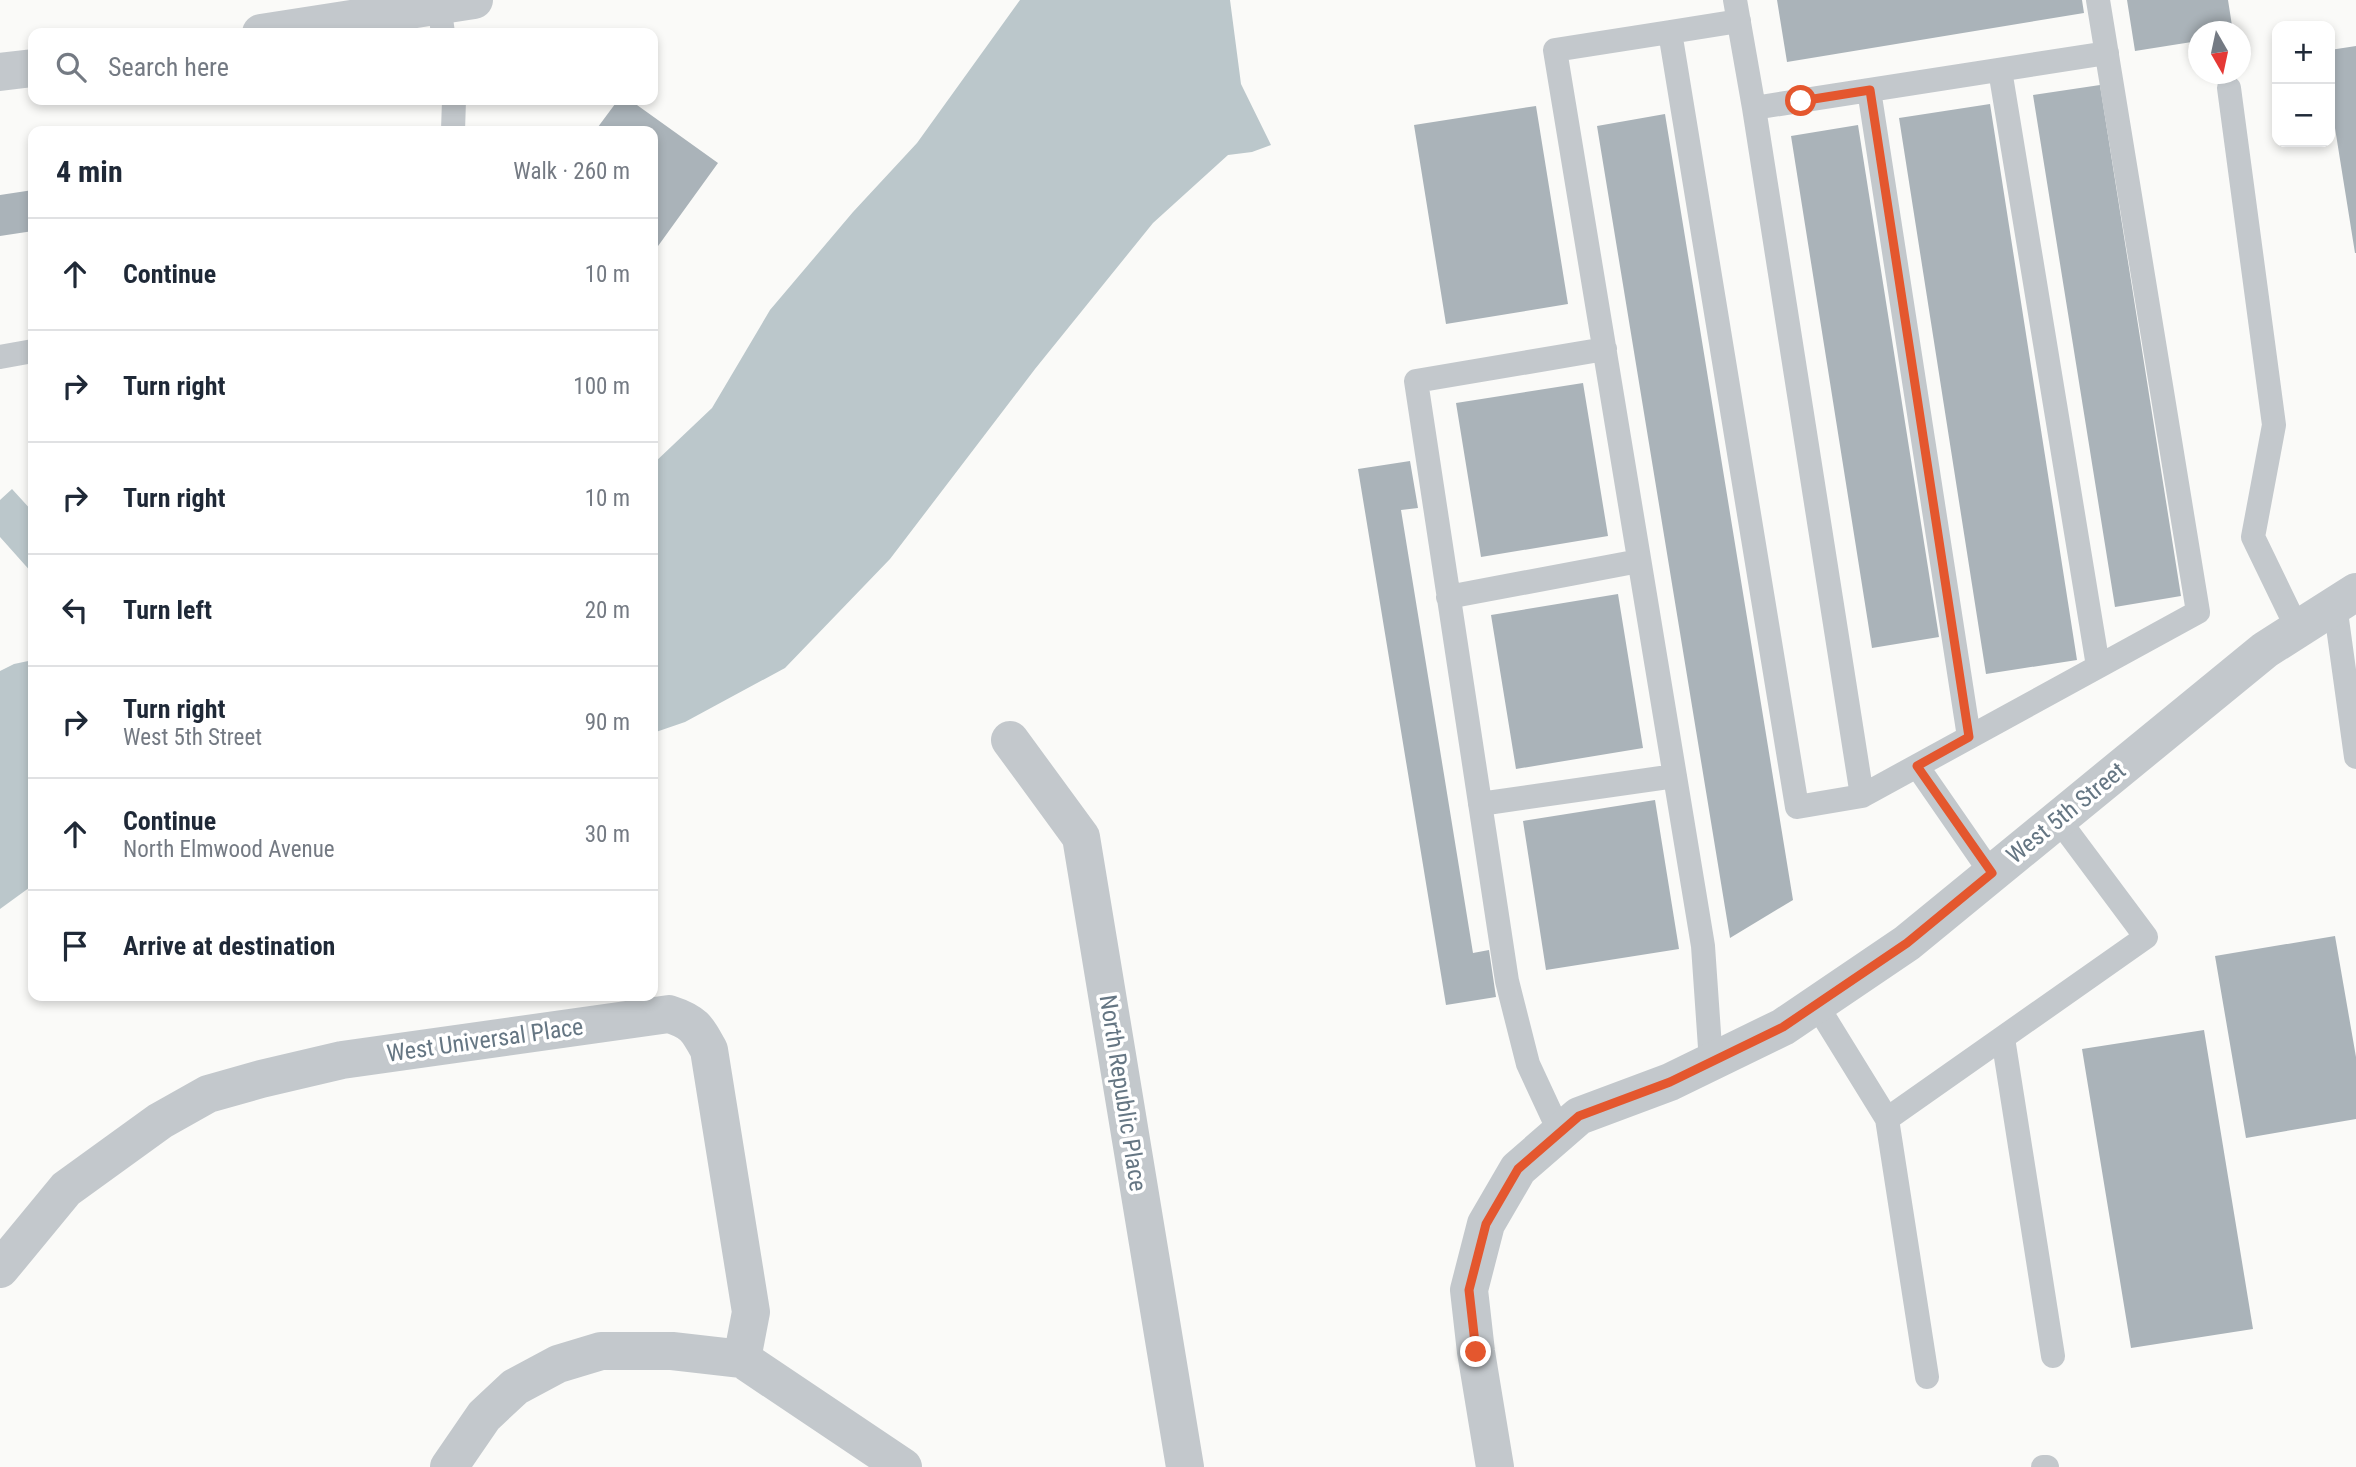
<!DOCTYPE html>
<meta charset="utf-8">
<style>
:root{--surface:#fff;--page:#f2f2f3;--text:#1f2937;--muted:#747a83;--line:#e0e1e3}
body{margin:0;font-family:"Roboto Condensed",sans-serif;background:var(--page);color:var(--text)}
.controls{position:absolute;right:21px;top:21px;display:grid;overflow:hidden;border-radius:14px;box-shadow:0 4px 10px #0003}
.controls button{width:63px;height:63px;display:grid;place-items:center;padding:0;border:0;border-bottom:2px solid var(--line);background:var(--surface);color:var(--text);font:35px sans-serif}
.compass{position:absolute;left:2188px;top:21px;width:63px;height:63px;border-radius:50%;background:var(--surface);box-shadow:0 4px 10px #0003;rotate:171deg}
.stop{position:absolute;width:21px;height:21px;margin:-16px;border:5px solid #e4572e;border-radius:50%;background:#fff}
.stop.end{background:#e4572e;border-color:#fff;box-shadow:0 2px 7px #0008}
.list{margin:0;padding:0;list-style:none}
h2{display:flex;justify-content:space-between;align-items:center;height:91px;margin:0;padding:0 28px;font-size:30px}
h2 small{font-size:23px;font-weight:400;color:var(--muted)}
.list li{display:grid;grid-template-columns:46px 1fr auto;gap:21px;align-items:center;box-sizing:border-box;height:112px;padding:0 28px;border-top:2px solid var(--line)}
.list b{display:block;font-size:26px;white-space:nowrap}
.list p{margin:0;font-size:23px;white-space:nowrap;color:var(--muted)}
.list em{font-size:23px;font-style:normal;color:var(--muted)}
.icon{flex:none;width:38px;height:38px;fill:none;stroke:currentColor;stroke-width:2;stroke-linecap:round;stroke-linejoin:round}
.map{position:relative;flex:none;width:2356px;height:1467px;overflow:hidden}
.search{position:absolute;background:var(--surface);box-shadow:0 4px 10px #0003;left:28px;top:28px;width:630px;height:77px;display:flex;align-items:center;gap:18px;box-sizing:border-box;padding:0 24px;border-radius:14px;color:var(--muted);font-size:26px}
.panel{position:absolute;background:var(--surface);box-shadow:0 4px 10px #0003;left:28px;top:126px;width:630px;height:875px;border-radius:14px}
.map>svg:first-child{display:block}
</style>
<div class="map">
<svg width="2356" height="1467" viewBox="0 0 2356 1467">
<rect width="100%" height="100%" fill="#fafaf8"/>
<path fill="#bbc7cb" d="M1020,0H1230L1241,84L1271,145L1252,152L1228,155L1153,223L1035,369L890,559L785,668L685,722L653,733V464L712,408L770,310L853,212L917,143Z
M12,489L33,512V574L0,537V500Z
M33,660V885L0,909V671L14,664Z"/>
<path fill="#aab3b9" d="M1777,0H2082L2084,13L1787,62Z
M2127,0H2228L2233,32H2198V41L2135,51Z
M2356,46V253H2355L2330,97V50Z
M2100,85L2181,596L2115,607L2033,95Z
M618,100H630L718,163L653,253V131H595Z
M1990,104L2077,660L1986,674L1899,118Z
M1536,106L1568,304L1446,324L1414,125Z
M1665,114L1793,900L1730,938L1597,126Z
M1858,125L1939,637L1872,648L1791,136Z
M33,190V231L0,236V195Z
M1583,383L1608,536L1481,557L1456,403Z
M1410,461L1418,508L1401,510L1473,953L1489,950L1496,997L1446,1005L1358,469Z
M1618,594L1643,748L1516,769L1491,615Z
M1655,800L1679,949L1546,970L1523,821Z
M2335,936L2356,1057V1119L2246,1138L2215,956Z
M2204,1030L2253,1329L2131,1348L2082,1049Z"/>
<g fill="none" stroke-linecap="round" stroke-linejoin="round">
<path stroke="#c3c8cc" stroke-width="24" d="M1735,0L1754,108L1862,796L2198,612L2098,0
M439,5L443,33
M1739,21L1670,32L1797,807L1862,796
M1670,32L1555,50L1703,946L1711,1062
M2000,70L2098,666
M2229,88L2274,425L2253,537L2298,630
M1869,90L1969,737
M1754,108L2107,53
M453,131L454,100
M0,357L33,351
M1448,597L1639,561
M2335,605L2356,757
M1917,766L1991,873
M1480,804L1675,776
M1816,1004L1887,1119L2146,937L2058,819
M2003,1038L2053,1356
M1887,1119L1927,1377
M1560,1133L1528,1064L1507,981L1416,381L1605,349
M2043,1467H2047"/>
<path stroke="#c3c8cc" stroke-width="38" d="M261,33L474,0
M0,72L33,68
M1010,740L1081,837L1185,1467
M0,1269L66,1189L160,1121L208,1094L261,1079L342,1060L669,1014C694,1022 697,1028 709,1050L751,1312L742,1359
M449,1467L484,1416L515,1387L558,1364L601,1351H672L742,1359L903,1467
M1495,1467L1476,1352L1469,1290L1486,1224L1518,1169L1579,1116L1670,1082L1783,1027L1907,943L2265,650L2356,592"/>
</g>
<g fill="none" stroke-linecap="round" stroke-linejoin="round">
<path stroke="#e4572e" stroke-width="9" d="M1476,1352L1469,1290L1486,1224L1518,1169L1579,1116L1670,1082L1783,1027L1907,943L1992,873L1917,766L1969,737L1870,90L1801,101"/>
</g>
<g text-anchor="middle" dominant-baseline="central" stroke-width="7" stroke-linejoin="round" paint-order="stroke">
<g font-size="24" fill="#657683" stroke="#fff">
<text transform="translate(2066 813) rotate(-39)">West 5th Street</text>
<text transform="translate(485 1040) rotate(-8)">West Universal Place</text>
<text transform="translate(1123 1093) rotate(81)">North Republic Place</text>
</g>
</g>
</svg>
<div class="controls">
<button>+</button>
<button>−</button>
</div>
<svg class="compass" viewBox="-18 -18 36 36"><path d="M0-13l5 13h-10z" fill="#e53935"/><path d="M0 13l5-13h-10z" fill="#747a83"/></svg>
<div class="stop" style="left:1801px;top:101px"></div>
<div class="stop end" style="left:1476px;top:1352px"></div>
<div class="search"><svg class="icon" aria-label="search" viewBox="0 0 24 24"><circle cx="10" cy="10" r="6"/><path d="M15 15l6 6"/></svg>Search here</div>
<section class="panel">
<h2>4 min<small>Walk · 260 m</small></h2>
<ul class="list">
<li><svg class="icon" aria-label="ahead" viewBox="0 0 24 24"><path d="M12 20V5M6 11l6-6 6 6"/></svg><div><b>Continue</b></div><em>10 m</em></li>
<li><svg class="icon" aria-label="right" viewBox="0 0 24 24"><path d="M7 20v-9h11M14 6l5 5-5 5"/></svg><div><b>Turn right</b></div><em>100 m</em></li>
<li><svg class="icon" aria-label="right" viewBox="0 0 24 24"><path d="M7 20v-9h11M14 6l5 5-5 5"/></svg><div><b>Turn right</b></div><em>10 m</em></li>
<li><svg class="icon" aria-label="left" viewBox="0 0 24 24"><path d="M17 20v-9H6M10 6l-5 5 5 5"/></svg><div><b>Turn left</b></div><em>20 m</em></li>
<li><svg class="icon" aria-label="right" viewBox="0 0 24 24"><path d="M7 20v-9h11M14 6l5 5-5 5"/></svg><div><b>Turn right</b><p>West 5th Street</p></div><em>90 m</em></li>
<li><svg class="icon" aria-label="ahead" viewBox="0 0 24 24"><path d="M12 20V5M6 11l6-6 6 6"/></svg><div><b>Continue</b><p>North Elmwood Avenue</p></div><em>30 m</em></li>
<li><svg class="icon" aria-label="arrive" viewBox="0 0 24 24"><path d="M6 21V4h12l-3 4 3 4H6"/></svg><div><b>Arrive at destination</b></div></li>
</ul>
</section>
</div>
